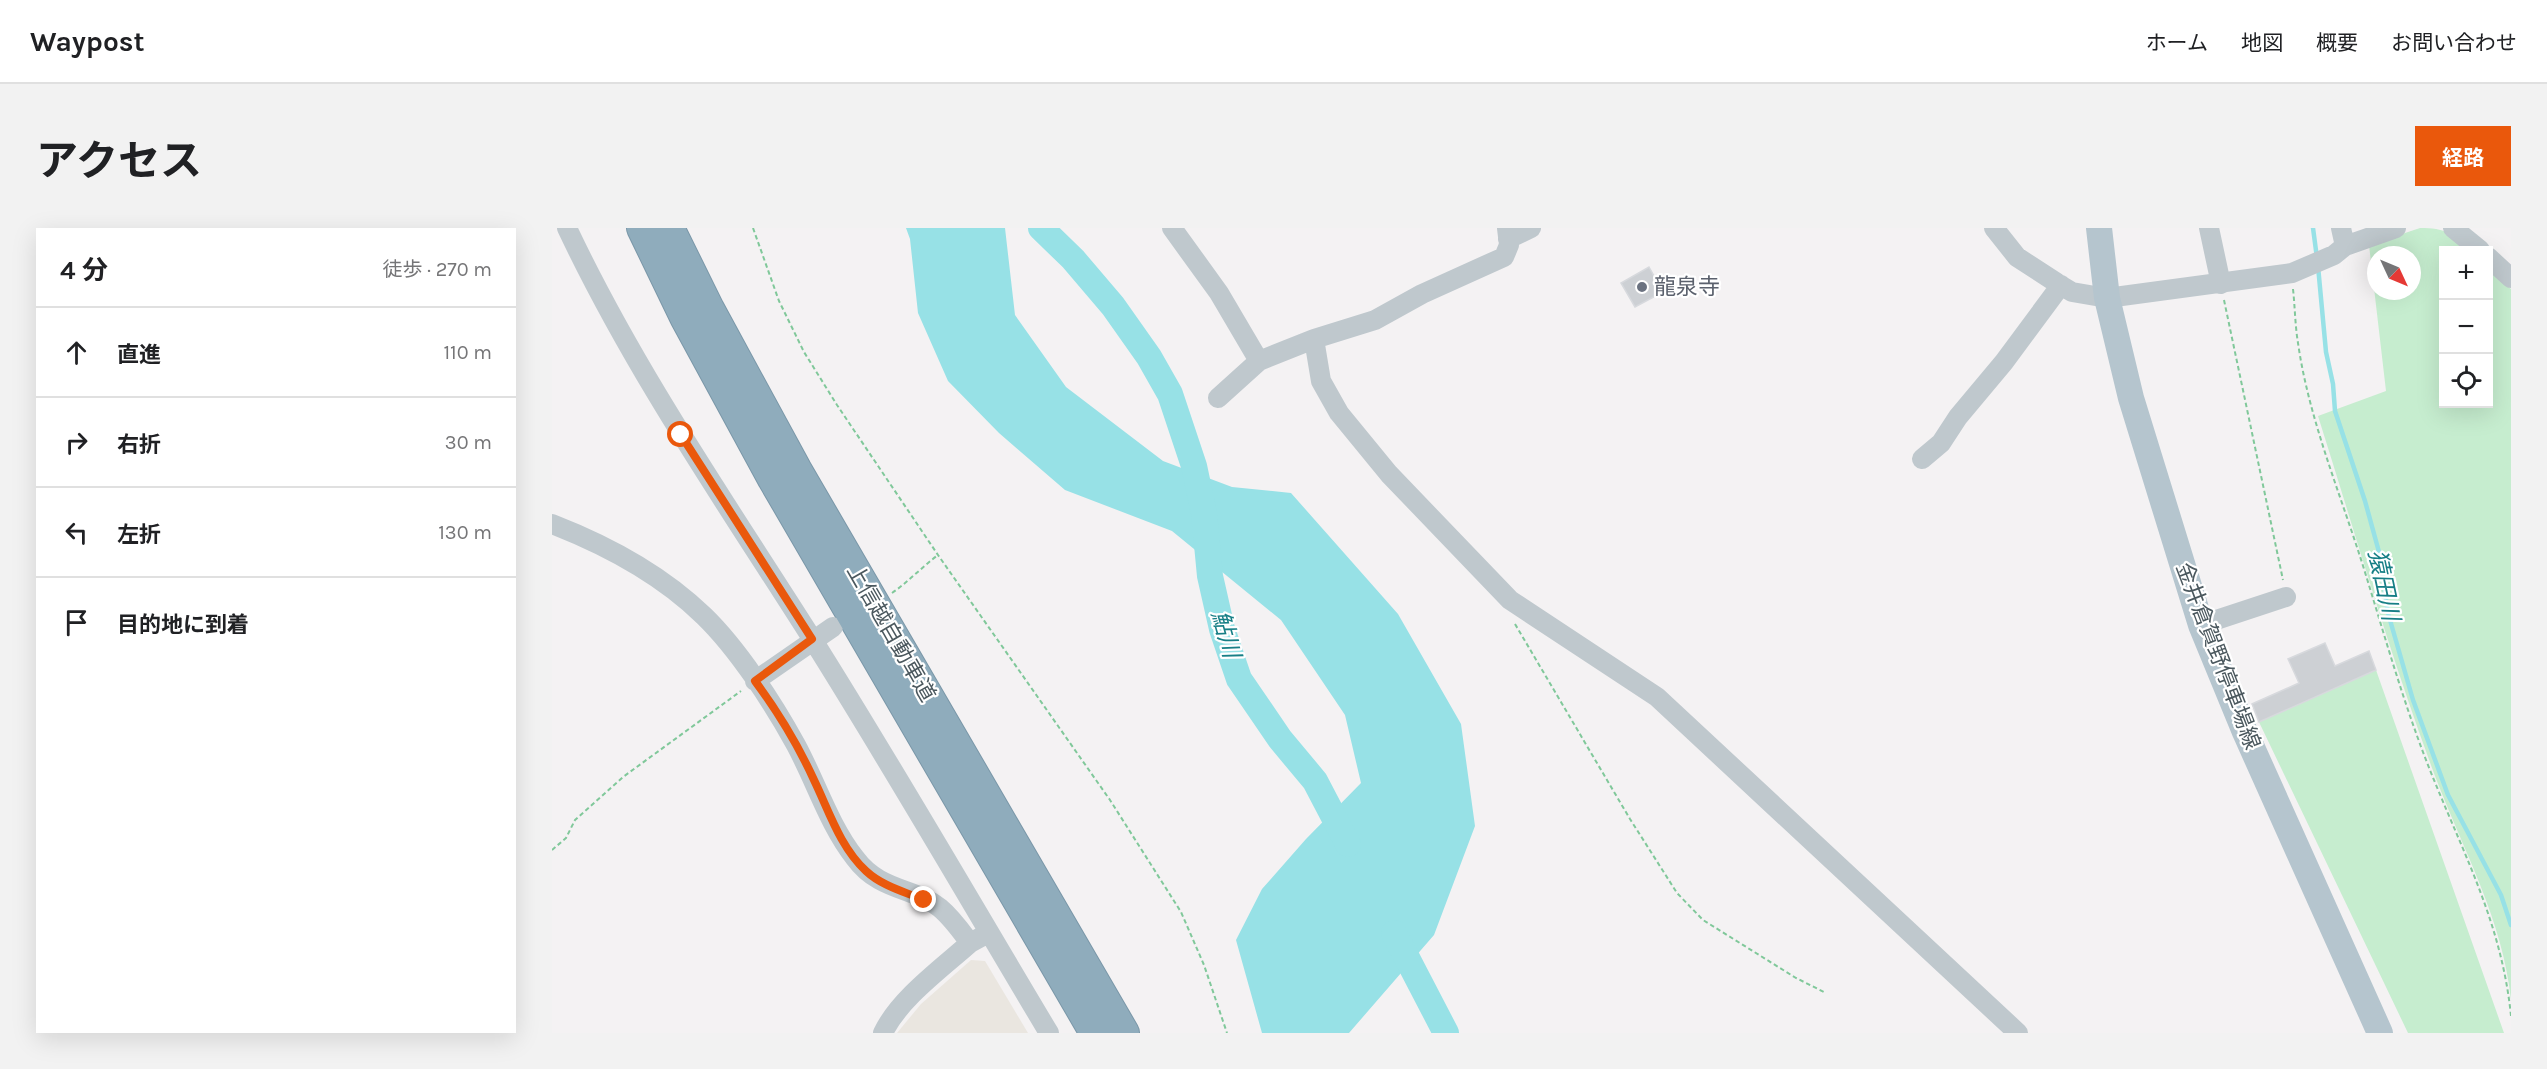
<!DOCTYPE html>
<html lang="ja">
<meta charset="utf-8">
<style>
:root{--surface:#fff;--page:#f2f2f2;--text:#202124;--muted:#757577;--line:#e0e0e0;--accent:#ea580c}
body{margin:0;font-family:Karla,"Noto Sans JP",sans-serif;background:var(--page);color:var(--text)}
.controls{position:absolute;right:18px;top:18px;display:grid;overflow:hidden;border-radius:0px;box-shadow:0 6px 24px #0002}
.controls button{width:54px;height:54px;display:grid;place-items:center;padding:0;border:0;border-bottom:2px solid var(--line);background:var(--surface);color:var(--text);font:30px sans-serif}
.compass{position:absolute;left:1815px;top:18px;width:54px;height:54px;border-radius:50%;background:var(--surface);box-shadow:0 6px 24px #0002;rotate:134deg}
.stop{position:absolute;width:18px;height:18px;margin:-14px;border:4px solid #ea580c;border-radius:50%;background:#fff}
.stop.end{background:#ea580c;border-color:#fff;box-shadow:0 2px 6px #0008}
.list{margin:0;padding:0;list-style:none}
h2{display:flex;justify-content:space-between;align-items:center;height:78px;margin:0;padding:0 24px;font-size:26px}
h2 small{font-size:20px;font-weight:400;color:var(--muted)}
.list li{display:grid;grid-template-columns:39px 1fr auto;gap:18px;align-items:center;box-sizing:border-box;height:90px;padding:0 24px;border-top:2px solid var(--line)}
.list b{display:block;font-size:22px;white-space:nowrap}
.list em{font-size:20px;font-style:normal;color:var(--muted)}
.icon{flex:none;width:33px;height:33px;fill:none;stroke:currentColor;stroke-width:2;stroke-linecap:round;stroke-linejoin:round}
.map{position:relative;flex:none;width:1959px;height:805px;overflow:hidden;border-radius:0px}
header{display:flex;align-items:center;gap:36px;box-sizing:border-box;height:84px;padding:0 30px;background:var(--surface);border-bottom:2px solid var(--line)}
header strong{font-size:28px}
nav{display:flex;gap:33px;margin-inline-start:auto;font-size:21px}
.intro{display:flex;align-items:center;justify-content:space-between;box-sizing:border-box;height:144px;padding:0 36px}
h1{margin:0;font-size:42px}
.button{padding:15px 27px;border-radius:0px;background:var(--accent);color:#fff;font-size:21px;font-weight:700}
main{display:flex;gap:36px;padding:0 36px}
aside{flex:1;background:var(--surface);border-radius:0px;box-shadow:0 6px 24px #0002}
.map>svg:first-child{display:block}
</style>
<header>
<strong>Waypost</strong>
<nav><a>ホーム</a><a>地図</a><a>概要</a><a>お問い合わせ</a></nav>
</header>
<div class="intro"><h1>アクセス</h1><a class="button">経路</a></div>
<main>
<aside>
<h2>4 分<small>徒歩 · 270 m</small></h2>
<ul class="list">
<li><svg class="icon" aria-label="ahead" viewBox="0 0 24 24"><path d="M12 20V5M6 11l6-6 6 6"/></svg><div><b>直進</b></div><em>110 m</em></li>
<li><svg class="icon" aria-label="right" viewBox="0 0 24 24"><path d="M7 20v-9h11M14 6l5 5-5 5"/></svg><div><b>右折</b></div><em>30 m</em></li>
<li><svg class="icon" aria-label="left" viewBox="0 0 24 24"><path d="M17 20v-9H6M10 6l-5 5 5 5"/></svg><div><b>左折</b></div><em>130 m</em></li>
<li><svg class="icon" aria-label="arrive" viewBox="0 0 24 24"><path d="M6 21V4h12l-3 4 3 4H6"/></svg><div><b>目的地に到着</b></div></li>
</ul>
</aside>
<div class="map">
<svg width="1959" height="805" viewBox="0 0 1959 805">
<rect width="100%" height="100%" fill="#f4f2f3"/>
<path fill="#eae6e0" d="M419,732L433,733L476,805H345L369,776Z"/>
<path fill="#c6edcf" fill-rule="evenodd" d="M1868,0C1894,0 1899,5 1918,22H1892V176H1936L1937,40L1959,61V772C1951,692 1911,622 1883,548C1839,430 1804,308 1766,188L1834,163L1817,17ZM1824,27H1860V63H1824Z
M1824,442L1952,805H1856L1707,494Z"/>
<path fill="#97e1e6" d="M354,0H453L463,87L514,159L611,233L680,259L739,265L846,386L909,496L923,598L882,707L797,805H710L684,712L710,661L754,611L809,555L793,487L729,392L620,303L513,262L447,205L396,153L366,85L358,11Z"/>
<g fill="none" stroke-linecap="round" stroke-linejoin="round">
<path stroke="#97e1e6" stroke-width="4.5" d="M1761,0L1765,30
M1766,38L1774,124L1781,156L1783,183L1813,273L1827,324L1836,385L1861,472L1896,567L1949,667L1959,697"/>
<path stroke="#97e1e6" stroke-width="26" d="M489,0L521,31L561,78L597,129L618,166L642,238L652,285L658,348L670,401L687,451L728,511L763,553L796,616
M842,705L894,805"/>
</g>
<path fill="#cdd0d4" stroke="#d7d9dd" stroke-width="1.5" d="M1097,39L1111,64L1083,79L1069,55Z
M1773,415L1783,438L1817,423L1824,442L1707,494L1700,476L1747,455L1736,431Z"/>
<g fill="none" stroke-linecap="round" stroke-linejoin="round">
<defs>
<path id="highway" d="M90,0L133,89L221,251L543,805
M117,0L157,81L244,241L572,805"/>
</defs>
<use href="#highway" stroke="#7a97a8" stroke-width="32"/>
<path stroke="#80c89a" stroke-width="2" stroke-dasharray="4.5 3" stroke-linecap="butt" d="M201,0L227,73L252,124L285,177L386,327L558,572L629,684L652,737L675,805
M1741,61C1743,79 1743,97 1746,115C1757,192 1789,267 1812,341C1834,412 1854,484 1882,552C1915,633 1950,699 1959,788
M1672,72L1731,352
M340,365C356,354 370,339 386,327
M963,396L1078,591L1125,665L1151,692L1244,750L1272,764
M0,622L14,610L23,592L71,549L189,463"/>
<path stroke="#bfc8cd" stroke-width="20" d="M15,0C83,144 174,275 259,409C341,539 418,673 497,805
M620,0L667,65L707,133
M1442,0L1465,29L1505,55L1520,64L1555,70L1740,45L1782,27L1793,18L1844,0
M1657,0L1669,56
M1789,0L1793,18
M1901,0L1928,22
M956,11L979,0
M1936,29L1959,50
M762,111L769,153L787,185L837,246L958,372L1105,469L1466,805
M666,170L707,133L762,111L823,92L870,66L952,29L957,17L955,0
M1370,231L1389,215L1406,189L1452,134L1509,57
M0,296C54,317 110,347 152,388C186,421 221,475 244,517C264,554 277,597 303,630C328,664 362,659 388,680C400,690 409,703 418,715
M1649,397L1734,369
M203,453L281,399
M331,805C347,771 390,740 418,715L429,709"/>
<path stroke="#b5c5ce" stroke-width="26" d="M1547,0L1555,70L1579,170L1649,397L1693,504L1828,805"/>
<use href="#highway" stroke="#8facbc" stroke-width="30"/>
</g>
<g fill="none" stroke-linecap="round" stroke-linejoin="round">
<path stroke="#ea580c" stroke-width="8" d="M129,207L260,411L203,453C226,484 246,517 262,552C277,583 288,619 314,643C330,658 353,664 372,672"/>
</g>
<circle fill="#6b7280" stroke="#fff" stroke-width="2" cx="1090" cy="59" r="6"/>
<g text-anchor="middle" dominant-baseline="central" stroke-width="4.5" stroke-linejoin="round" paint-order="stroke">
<g font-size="22" fill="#5b616d" stroke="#fff" text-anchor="start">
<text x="1102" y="59">龍泉寺</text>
</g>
<g font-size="22" fill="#4b585e" stroke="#fff">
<text transform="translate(339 405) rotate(60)">上信越自動車道</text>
<text transform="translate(1666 428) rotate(69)">金井倉賀野停車場線</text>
</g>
<g font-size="24" font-style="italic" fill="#177f86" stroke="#fff">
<text transform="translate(1832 357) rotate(78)">猿田川</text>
<text transform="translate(674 406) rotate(74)">鮎川</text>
</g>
</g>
</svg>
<div class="controls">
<button>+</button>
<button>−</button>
<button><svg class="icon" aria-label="locate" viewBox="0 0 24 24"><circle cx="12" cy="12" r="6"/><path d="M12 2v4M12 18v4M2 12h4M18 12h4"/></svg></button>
</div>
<svg class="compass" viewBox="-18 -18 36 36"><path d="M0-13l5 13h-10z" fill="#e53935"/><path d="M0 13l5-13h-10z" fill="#757577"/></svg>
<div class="stop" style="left:129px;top:207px"></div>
<div class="stop end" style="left:372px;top:672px"></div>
</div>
</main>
